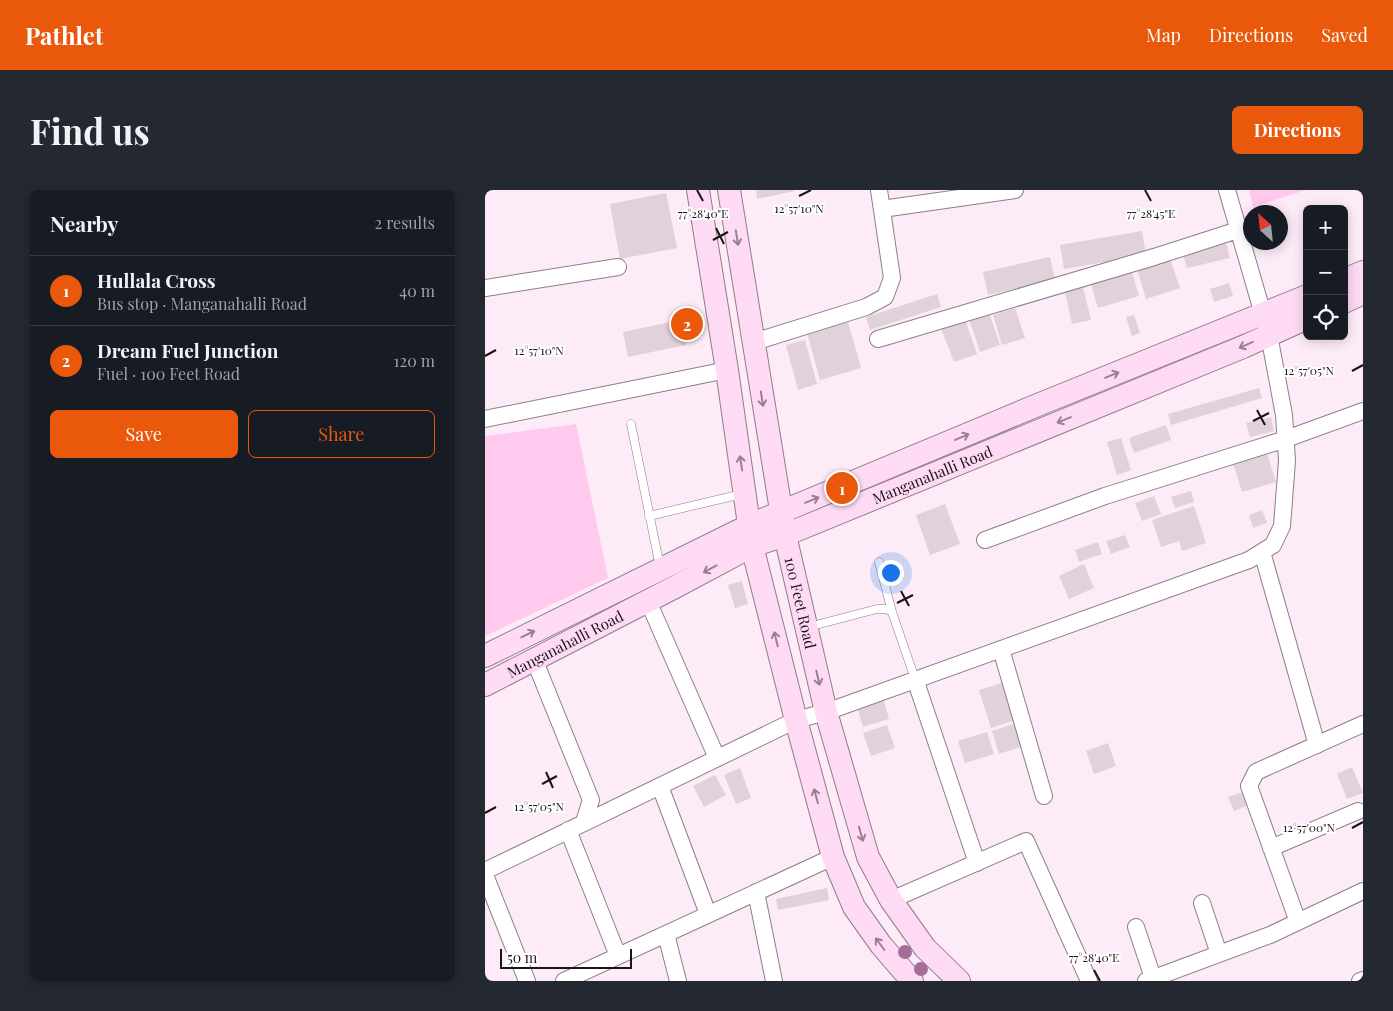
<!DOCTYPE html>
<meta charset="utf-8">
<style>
:root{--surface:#171b24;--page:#242831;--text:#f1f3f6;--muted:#9ea1a6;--line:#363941;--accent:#ea580c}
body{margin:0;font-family:"Playfair Display",serif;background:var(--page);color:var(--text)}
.controls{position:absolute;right:15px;top:15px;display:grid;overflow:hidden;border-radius:8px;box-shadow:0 2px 12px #0003}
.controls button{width:45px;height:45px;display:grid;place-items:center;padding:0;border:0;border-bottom:1px solid var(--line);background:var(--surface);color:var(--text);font:25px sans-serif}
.compass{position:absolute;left:758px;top:15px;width:45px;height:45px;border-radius:50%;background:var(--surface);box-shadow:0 2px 12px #0003;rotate:333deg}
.scale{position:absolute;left:15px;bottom:12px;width:132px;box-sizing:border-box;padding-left:5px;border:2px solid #191418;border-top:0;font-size:14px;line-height:18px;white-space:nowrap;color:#191418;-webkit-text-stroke:4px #fff;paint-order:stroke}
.you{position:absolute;left:405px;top:382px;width:18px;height:18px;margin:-12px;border:4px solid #fff;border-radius:50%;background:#1a73e8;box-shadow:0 0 0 8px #1a73e833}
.badge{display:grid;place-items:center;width:32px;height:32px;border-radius:50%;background:var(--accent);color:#fff;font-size:16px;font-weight:700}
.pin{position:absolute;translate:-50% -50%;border:2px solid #fff;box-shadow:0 1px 5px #0006}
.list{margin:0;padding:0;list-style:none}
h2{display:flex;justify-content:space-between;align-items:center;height:65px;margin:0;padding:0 20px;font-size:21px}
h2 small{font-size:16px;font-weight:400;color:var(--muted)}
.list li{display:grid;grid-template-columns:32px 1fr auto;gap:15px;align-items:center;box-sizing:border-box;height:70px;padding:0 20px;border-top:1px solid var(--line)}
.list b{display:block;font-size:19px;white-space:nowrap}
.list p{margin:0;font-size:16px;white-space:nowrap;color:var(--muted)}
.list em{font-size:16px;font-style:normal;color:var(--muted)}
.actions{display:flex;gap:10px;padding:15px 20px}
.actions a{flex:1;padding:11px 0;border:1px solid var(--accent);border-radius:8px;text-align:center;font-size:18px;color:var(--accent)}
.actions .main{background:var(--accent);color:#fff}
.icon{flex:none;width:28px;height:28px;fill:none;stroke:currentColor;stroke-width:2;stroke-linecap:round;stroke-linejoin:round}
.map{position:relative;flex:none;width:878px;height:791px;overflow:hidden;border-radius:8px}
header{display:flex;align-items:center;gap:30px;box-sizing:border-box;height:70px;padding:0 25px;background:var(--accent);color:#fff}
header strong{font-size:24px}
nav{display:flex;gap:28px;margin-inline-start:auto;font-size:18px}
.intro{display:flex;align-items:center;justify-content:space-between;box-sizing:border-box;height:120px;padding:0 30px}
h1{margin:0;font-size:35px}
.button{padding:12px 22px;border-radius:8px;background:var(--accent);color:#fff;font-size:18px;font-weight:700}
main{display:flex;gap:30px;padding:0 30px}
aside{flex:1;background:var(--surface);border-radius:8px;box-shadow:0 2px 12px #0003}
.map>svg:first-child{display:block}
</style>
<header>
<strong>Pathlet</strong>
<nav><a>Map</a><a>Directions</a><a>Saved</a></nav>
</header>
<div class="intro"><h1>Find us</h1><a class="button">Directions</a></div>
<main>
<aside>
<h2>Nearby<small>2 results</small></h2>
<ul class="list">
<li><span class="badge">1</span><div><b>Hullala Cross</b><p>Bus stop · Manganahalli Road</p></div><em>40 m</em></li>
<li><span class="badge">2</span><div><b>Dream Fuel Junction</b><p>Fuel · 100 Feet Road</p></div><em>120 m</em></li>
</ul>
<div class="actions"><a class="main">Save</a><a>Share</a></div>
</aside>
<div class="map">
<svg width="878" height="791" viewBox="0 0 878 791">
<rect width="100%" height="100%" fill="#fdecf7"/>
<path fill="#ffcaee" d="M764,0H821L768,17Z
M91,234L123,388L0,446V246Z"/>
<path fill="#e1d1db" d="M271,0H310V1L272,9Z
M181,3L192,58L135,69L125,14Z
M657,41L661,65L579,79L575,55Z
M741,53L745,68L702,78L698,64Z
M565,67L570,90L503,105L498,82Z
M685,69L695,98L661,109L652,79Z
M646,79L654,106L613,118L605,91Z
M744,93L748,106L729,112L725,99Z
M598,97L606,130L587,134L580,102Z
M452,104L456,117L385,140L381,127Z
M530,118L540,148L517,155L508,125Z
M504,122L515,155L495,162L484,129Z
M649,125L655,143L647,146L641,127Z
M480,129L492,164L469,172L456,138Z
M196,130L201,155L143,167L138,142Z
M363,132L376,178L335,190L322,143Z
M320,150L332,194L313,200L301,155Z
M774,198L777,208L686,235L683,224Z
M786,227L789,241L765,247L761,233Z
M681,235L686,250L649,263L644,248Z
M636,248L646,280L632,285L622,252Z
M781,260L791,292L757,302L747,270Z
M706,301L709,312L690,318L686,307Z
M669,306L676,324L657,331L650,313Z
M460,314L475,354L445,365L431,325Z
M709,316L721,353L697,361L694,351L676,357L667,330Z
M777,320L782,333L768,338L764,325Z
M640,345L645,357L626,364L621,351Z
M613,352L617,364L594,372L590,360Z
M599,374L609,398L584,409L574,386Z
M257,391L263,414L250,418L243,395Z
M523,491L534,529L506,538L494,500Z
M398,508L404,529L378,537L372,517Z
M531,533L538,556L514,564L507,541Z
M402,535L410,558L386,566L378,543Z
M502,542L509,564L480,573L473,551Z
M623,553L631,576L609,584L601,561Z
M867,577L878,603L862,609L852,584Z
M255,578L266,608L251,614L239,585Z
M230,585L241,605L219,617L208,596Z
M764,600L769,613L749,621L743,607Z
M342,698L344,710L293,720L291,709Z"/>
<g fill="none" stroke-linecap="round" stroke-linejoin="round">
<defs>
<path id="lane" d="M146,234L175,377
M164,326L257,304
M394,372L407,422L430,489
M323,437L392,419H401L407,422"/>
<path id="street" d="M397,19L530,0
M0,98L133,77
M393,149L669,67L753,40
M269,152L381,117L400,107L407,88L394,0
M0,229L242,180
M500,350L620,306L801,249L878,221
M777,362L832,555
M163,411L232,568
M516,459L559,606
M49,469L106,610L99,632
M430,489L492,673
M175,596L223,724
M83,640L133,766
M786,658L873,621
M0,681L311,530L341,522L764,370L788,355L797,336L802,271L799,225L784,145L742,0
M0,685L42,791
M271,702L289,791
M406,710L541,651L604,791
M717,713L734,764
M813,732L764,596L771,582L878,534
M651,737L669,791
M181,744L193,791
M79,791L348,667
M661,791L785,745L878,701
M875,791L878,790"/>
<g id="secondary">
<path d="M213,0L242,180L267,356L311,530L348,667L369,717L396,755L427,791"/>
<path id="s1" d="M244,0L300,345L341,522L383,667L406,710L440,758L474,791"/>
<path d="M859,90L878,82"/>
<path d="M859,112L878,103"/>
<path d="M0,466L265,335L555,214L822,106"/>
<path id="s2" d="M0,495L190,397L267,356L300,345L758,157L822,128"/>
</g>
</defs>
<use href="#lane" stroke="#8d7e88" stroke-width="9"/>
<use href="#street" stroke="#8d7e88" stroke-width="18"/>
<use href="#secondary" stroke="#8d7e88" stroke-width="24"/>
<use href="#lane" stroke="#fff" stroke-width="8"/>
<use href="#street" stroke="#fff" stroke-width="16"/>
<use href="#secondary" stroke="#fedaf4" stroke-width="22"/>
</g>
<g fill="#a36f97">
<circle cx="420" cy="762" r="7"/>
<circle cx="436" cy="779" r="7"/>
</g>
<defs><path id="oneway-shaft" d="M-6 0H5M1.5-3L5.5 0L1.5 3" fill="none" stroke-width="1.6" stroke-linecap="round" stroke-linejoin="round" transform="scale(1.25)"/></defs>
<g stroke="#978191">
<use href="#oneway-shaft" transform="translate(252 48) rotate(81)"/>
<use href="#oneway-shaft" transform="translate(761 155) rotate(156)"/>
<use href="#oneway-shaft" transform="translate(627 185) rotate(-22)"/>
<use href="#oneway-shaft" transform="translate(277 209) rotate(81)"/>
<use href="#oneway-shaft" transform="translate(579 230) rotate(158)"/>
<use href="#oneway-shaft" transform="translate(477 247) rotate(-23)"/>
<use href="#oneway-shaft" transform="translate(256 273) rotate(-99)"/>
<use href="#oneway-shaft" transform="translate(327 310) rotate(-22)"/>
<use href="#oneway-shaft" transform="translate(225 379) rotate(152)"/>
<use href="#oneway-shaft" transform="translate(43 444) rotate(-26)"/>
<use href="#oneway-shaft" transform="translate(291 449) rotate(-104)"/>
<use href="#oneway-shaft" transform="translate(333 488) rotate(77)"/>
<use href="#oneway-shaft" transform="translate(331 606) rotate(-105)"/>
<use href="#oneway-shaft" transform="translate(376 644) rotate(74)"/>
<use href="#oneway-shaft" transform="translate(395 754) rotate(-127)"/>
</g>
<path fill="none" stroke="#191418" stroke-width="2" d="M212,0L218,11M660,0L666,11M314,6L326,0M231,38L239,54M228,50L243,42M0,166L11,160M867,181L878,175M772,220L780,235M768,231L784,223M416,401L424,416M412,413L428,405M61,582L68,598M57,594L72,586M0,623L11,617M867,638L878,632M609,780L615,791"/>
<g text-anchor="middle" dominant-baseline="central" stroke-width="4" stroke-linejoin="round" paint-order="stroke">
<g font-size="15" fill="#191418" stroke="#fff">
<text stroke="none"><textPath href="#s2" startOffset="495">Manganahalli Road</textPath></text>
<text stroke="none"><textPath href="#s1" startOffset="419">100 Feet Road</textPath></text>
<text stroke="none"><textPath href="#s2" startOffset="90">Manganahalli Road</textPath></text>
</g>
</g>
<g font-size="12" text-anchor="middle" fill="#191418" stroke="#fff" stroke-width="4" stroke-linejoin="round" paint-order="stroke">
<text x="314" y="23">12°57'10"N</text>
<text x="218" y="28">77°28'40"E</text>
<text x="666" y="28">77°28'45"E</text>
<text x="54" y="165">12°57'10"N</text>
<text x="824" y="185">12°57'05"N</text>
<text x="54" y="621">12°57'05"N</text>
<text x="824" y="642">12°57'00"N</text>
<text x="609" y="772">77°28'40"E</text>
</g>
</svg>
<div class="controls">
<button>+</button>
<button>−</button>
<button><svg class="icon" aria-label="locate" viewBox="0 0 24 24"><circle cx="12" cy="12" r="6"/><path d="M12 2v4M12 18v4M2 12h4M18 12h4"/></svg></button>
</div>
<svg class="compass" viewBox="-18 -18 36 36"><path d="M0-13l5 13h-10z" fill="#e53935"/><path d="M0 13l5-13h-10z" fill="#9ea1a6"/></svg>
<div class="scale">50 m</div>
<div class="you"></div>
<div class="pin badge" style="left:357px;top:298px">1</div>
<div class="pin badge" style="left:202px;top:134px">2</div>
</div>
</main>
